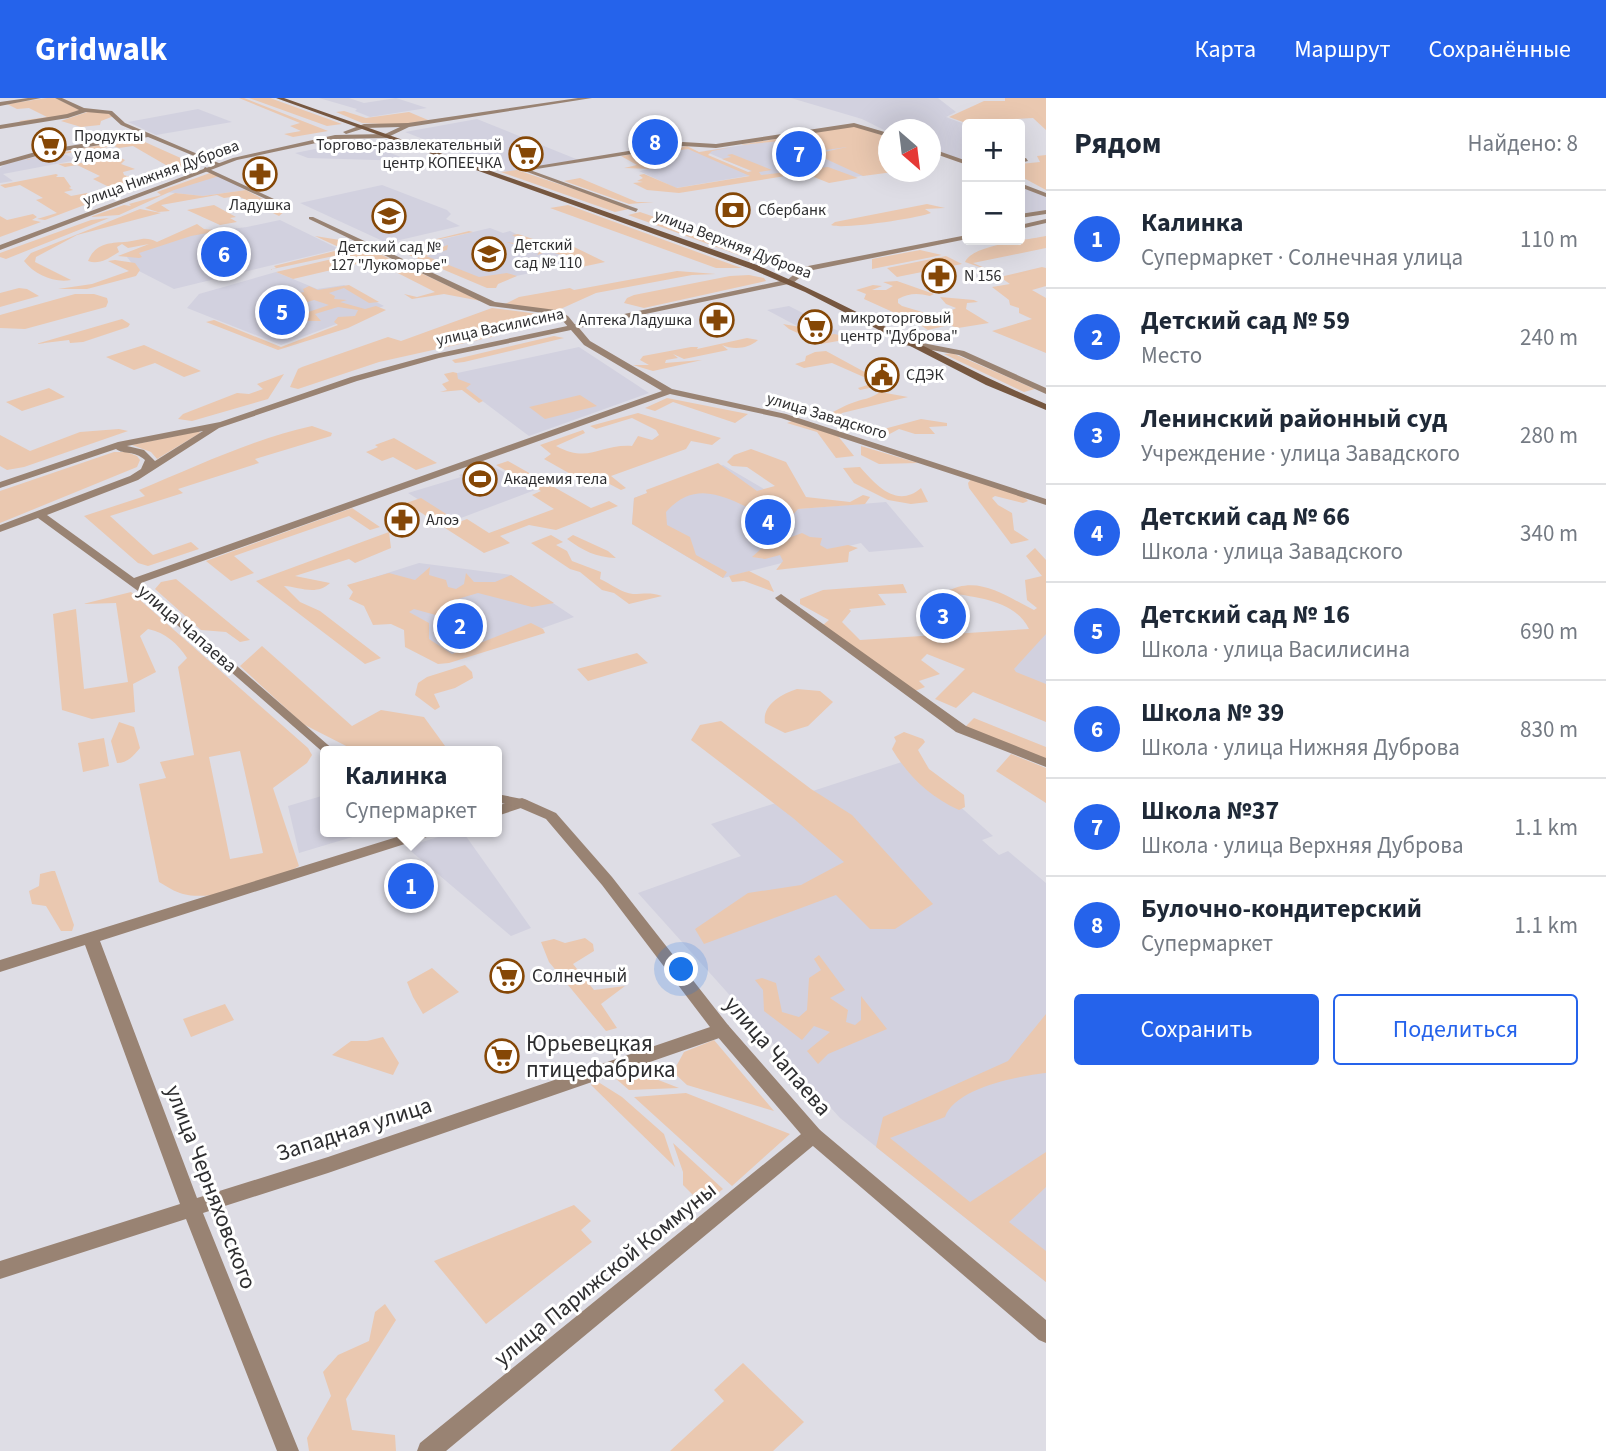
<!DOCTYPE html>
<html lang="ru">
<meta charset="utf-8">
<style>
:root{--surface:#fff;--page:#f2f2f3;--text:#1f2937;--muted:#747a83;--line:#e0e1e3;--accent:#2563eb}
body{margin:0;font-family:"Source Sans 3",sans-serif;background:var(--page);color:var(--text)}
.controls{position:absolute;right:21px;top:21px;display:grid;overflow:hidden;border-radius:7px;box-shadow:0 7px 28px #0002}
.controls button{width:63px;height:63px;display:grid;place-items:center;padding:0;border:0;border-bottom:2px solid var(--line);background:var(--surface);color:var(--text);font:35px sans-serif}
.compass{position:absolute;left:878px;top:21px;width:63px;height:63px;border-radius:50%;background:var(--surface);box-shadow:0 7px 28px #0002;rotate:152deg}
.you{position:absolute;left:682px;top:872px;width:24px;height:24px;margin:-18px;border:5px solid #fff;border-radius:50%;background:#1a73e8;box-shadow:0 0 0 10px #1a73e833}
.badge{display:grid;place-items:center;width:46px;height:46px;border-radius:50%;background:var(--accent);color:#fff;font-size:23px;font-weight:700}
.pin{position:absolute;translate:-50% -50%;border:4px solid #fff;box-shadow:0 2px 7px #0006}
.popup{position:absolute;left:320px;top:648px;width:182px;height:91px;box-sizing:border-box;display:grid;place-content:center;border-radius:7px;background:var(--surface);filter:drop-shadow(0 2px 5px #0005);font-size:23px;white-space:nowrap;color:var(--muted)}
.popup b{font-size:26px;color:var(--text)}
.popup::after{content:'';position:absolute;left:50%;top:100%;margin-left:-14px;border:14px solid transparent;border-top-color:var(--surface)}
.list{margin:0;padding:0;list-style:none}
h2{display:flex;justify-content:space-between;align-items:center;height:91px;margin:0;padding:0 28px;font-size:30px}
h2 small{font-size:23px;font-weight:400;color:var(--muted)}
.list li{display:grid;grid-template-columns:46px 1fr auto;gap:21px;align-items:center;box-sizing:border-box;height:98px;padding:0 28px;border-top:2px solid var(--line)}
.list b{display:block;font-size:26px;white-space:nowrap}
.list p{margin:0;font-size:23px;white-space:nowrap;color:var(--muted)}
.list em{font-size:23px;font-style:normal;color:var(--muted)}
.actions{display:flex;gap:14px;padding:21px 28px}
.actions a{flex:1;padding:16px 0;border:2px solid var(--accent);border-radius:7px;text-align:center;font-size:24px;color:var(--accent)}
.actions .main{background:var(--accent);color:#fff}
.map{position:relative;flex:none;width:1046px;height:1353px;overflow:hidden}
header{display:flex;align-items:center;gap:42px;box-sizing:border-box;height:98px;padding:0 35px;background:var(--accent);color:#fff}
header strong{font-size:33px}
nav{display:flex;gap:38px;margin-inline-start:auto;font-size:24px}
main{display:flex}
aside{flex:1;background:var(--surface)}
.map>svg:first-child{display:block}
</style>
<header>
<strong>Gridwalk</strong>
<nav><a>Карта</a><a>Маршрут</a><a>Сохранённые</a></nav>
</header>
<main>
<div class="map">
<svg width="1046" height="1353" viewBox="0 0 1046 1353">
<rect width="100%" height="100%" fill="#dedde5"/>
<path fill="#d2d1df" d="M319,0H349L364,5L396,0L427,10L370,19L355,13L357,11Z
M791,0H938L956,14L946,19L967,27V64L931,50L930,32H888V34L862,21Z
M198,11L232,24L156,37L128,24Z
M477,21L581,63L508,74L405,34Z
M859,30L888,73L828,84L803,74L765,79L704,53Z
M340,46L370,47L411,63L308,60L295,55Z
M684,48L753,77L676,90L639,73L649,71L622,58Z
M58,53L77,62L3,76L13,83L0,85V70L5,66Z
M217,75L244,87L239,89L246,92L203,98L166,94Z
M382,87L447,112L451,116L446,121L460,128L387,145L300,105Z
M1020,89L1046,98V112L1020,117Z
M280,122L339,151L174,191L137,172L127,159L130,154L179,138L218,130L222,132L247,129Z
M490,130L503,135L510,133L577,165L484,185L401,151Z
M276,174L317,191L344,187L384,208L281,247L187,210L199,196Z
M789,208L850,239L827,244L767,212Z
M579,249L649,295L529,338L448,277Z
M489,366L535,392L453,423L408,395L461,379L459,377Z
M723,367L798,411L886,404L924,449L869,454L861,445L723,480L632,426L634,400Z
M419,465L511,477L574,519L446,564L353,486Z
M1046,527V601L989,579Z
M908,662L993,738L982,742L999,757L1008,753L1046,785V1184L840,1020L638,795L741,758L711,726Z
M325,697V734H369L299,755L288,708Z
M454,734H463L531,830L511,838L406,749Z"/>
<path fill="#eac8b0" fill-rule="evenodd" d="M47,0H55L80,12L63,18L21,24L19,23L47,19L29,10L17,11L7,6Z
M239,0H244L328,33L293,39L284,36L301,33L290,28L300,25Z
M249,0H270L342,26L327,28Z
M1005,0H1046V32L1033,20L963,24L949,19L984,3H1005Z
M93,12L102,13L114,18L101,23L100,27L81,29L61,23Z
M344,13L366,20L409,14L428,22L400,27L362,25L336,14Z
M854,28L888,39V74H893L863,78L815,56L847,49L812,54L791,46L793,42L739,47Z
M136,40L194,66C178,73 164,81 147,73L156,74L171,70L133,48L119,50L114,48L24,62Z
M687,48L699,54L733,49L712,53L708,57L748,74L752,73L722,61L731,59L727,57L732,56L772,72L759,74L761,77L828,69L858,80L829,85L804,75L679,95L647,92L633,85L643,84L637,83L643,80L639,77L644,76L677,90L750,78L688,51L674,53L677,56L665,53L670,57L647,55L654,59L652,60L641,57L644,61L633,58L644,65L659,64L649,67L653,71L624,70L637,67L621,58Z
M115,57L125,62L121,66L135,71L123,74L124,77C137,82 148,76 161,79L107,99L91,95L115,92L93,81L100,78L77,67L65,69L58,66C73,64 85,66 99,63L96,59Z
M1046,57V92L1020,78V66L1040,64L1037,58Z
M517,72L627,109L629,111L615,114L501,74Z
M210,75L219,78L174,92L119,117L90,119L124,107L131,108L129,106L161,97L157,94Z
M56,76L58,77L56,79H64L71,89L69,90L73,92L64,94L71,98L87,95L103,100L45,122L37,121L57,115L36,102L43,100L20,87L5,90L0,87Z
M580,80L637,104H654L629,106L564,83Z
M246,92L285,113L279,118L238,98L224,100L217,97L161,107L170,113L158,114L145,110L175,95L203,98Z
M927,106L945,110L925,111L931,115C919,120 841,132 831,127L835,124Z
M214,107L236,119L230,120L237,124L220,127L187,112Z
M568,107L733,167L742,170H716L550,110Z
M140,111L161,115L77,137L36,159L35,164L71,182C54,185 35,177 24,163L31,155Z
M640,114L763,156L761,165L628,117Z
M33,116L37,119L32,122L41,124L0,139V118L7,122Z
M109,120L6,161L0,159V155L91,122Z
M197,126L204,131L230,134H213L191,138L139,155L142,159L139,160L118,158L149,146L128,150L122,146L117,149L119,154C109,160 100,167 88,163C95,146 108,145 124,144C138,143 145,137 157,144Z
M469,133L473,134L422,145L411,151L432,152L448,147L447,152L426,158L479,179L507,175L517,178L498,186L496,190H487L397,152L400,150Z
M518,136L545,145L547,149L566,145L605,164L577,170L569,166L577,165L576,162L562,156L565,158L541,151L543,155L537,157L539,154L506,144L531,147L512,137Z
M315,138L346,143L362,152L268,172L276,170L274,168L343,151Z
M1046,138V150L973,165L994,174L965,164C972,147 1027,142 1046,138Z
M371,152L481,203L444,196L412,201L404,196L417,199L435,194L382,167L368,170L357,166L293,181L276,174Z
M920,152L942,157L872,171V161Z
M946,158L962,166L897,179L887,170Z
M115,162L135,165L140,172L136,178L87,191H58L92,186L129,173L108,163Z
M1042,169L1046,170V188L1032,192L1046,200V255L992,233L1032,221L1019,215V210L1010,207L1009,202L992,189L1010,186L1000,179Z
M677,173L716,176L692,177L596,195L556,213L505,206L519,199L570,190L574,192Z
M749,177L764,180L766,183L644,210L624,205L627,200L634,197L730,178Z
M897,183L934,196L930,198C918,195 909,195 898,201V205L902,208L939,219L956,210L946,206L940,199L974,202L978,204L967,205L966,211L989,225L958,230L949,227L928,232L917,225L864,201L866,196L856,192L873,187L882,188L872,192H886L893,188L883,184Z
M349,187L379,204L369,205L344,190L329,195L335,198L334,201L347,202L340,204L365,211L376,208L386,212L348,230L278,252L206,224L214,222L281,249L338,227L334,224L338,219L355,218L358,212L338,209L315,216L321,223H294L279,226V224L329,207L314,202L294,208L290,203L297,201L290,197L304,194L303,191L309,188L318,192Z
M19,190L27,191L39,198L0,209V195Z
M75,196H94L107,200L108,204L106,209L25,231L0,230V217Z
M492,210L547,217L496,238L379,264L298,291L290,289L298,271L302,269L388,239L401,243Z
M122,221L130,226L128,229L83,244L70,245L69,242L36,246Z
M783,226L800,229L820,238L835,236L862,245L838,243L821,246L789,231Z
M554,238L564,240L464,264L455,265L452,262Z
M747,240L758,242C748,251 733,252 722,247L728,252L684,261L673,256L678,260L666,262L665,265L702,262L653,273L633,267H649L640,262L643,258L691,249H698L697,251Z
M144,247L201,273L184,279L155,265L134,272L106,259Z
M826,253L883,284V287L860,292L858,290L871,286L864,283L866,280L832,265L804,270L795,266L805,263L806,258L815,254Z
M952,255L959,258L1035,291L1024,294L944,256Z
M453,274L457,275L458,281L471,286L466,290L483,303L479,305L462,292L440,294L447,292L442,286L449,283L444,276Z
M284,276L268,301L192,323L178,321L183,316L237,295L249,296L263,291L257,286Z
M49,290L65,299L22,313L6,304Z
M880,294L908,299L842,315L835,321L840,326L826,321L824,318C834,314 843,308 852,305C862,301 871,301 880,294Z
M580,297L597,308L545,321L529,309Z
M667,300L748,316L735,325L673,304L655,313L645,310Z
M638,315L721,340L712,347L691,343L686,351L611,378L626,390L621,392L596,379L574,378L544,361L551,356L540,347L583,332L585,335L556,348C590,366 599,346 632,348L638,338L652,342L659,337L656,332L632,320L596,331L590,328Z
M921,321L947,325V328L929,329L935,336H915L899,331L884,339L869,335Z
M792,323L838,338L854,358L836,360L817,334L787,325Z
M312,328L332,335L331,338L255,361L259,365L178,391L183,395L110,418L153,457L191,444L199,451L148,468L138,465L84,418L145,398L139,392C195,369 253,341 312,328Z
M119,331L128,333L24,369L7,372L0,368V337L30,353L80,334Z
M199,333L200,335L157,361L151,354L132,347Z
M394,340L437,365L416,372L393,359L382,363L366,354L378,349L375,347Z
M861,348L918,365L879,366L861,357Z
M751,351L786,364L806,399L850,404L863,397L870,399L865,406L798,411L790,420C781,419 770,419 762,416C728,401 697,379 666,414L667,427L690,439L696,457L727,474L723,480L632,426L634,400L647,395L646,392L718,365L757,393L775,388L747,369L732,368L727,364L734,357Z
M114,354H127L137,358L140,362L137,369L0,425V393Z
M508,363L591,410L609,403L618,408L556,432L529,427L500,438L510,445L484,455L406,405L421,400L459,424L467,421L489,435L554,411L532,397L541,393L496,367Z
M860,369C876,387 897,411 921,390L928,404L911,406L888,402L854,385L843,370Z
M971,381L1022,397L1028,403L1023,405L995,398L992,400L998,407L1012,415L1014,432L1029,442L1011,446L969,390L968,385Z
M352,410L380,429L370,432L349,418L234,458L254,475L231,483L206,463Z
M389,434L391,450L355,465L349,461L295,478L330,485C317,498 299,489 284,488L300,504L320,513L381,560L365,566L256,483Z
M802,435L810,439L822,440L820,447L827,451L848,447L858,450L849,454L848,464L776,472L783,463L780,457L765,461L752,459L762,450Z
M551,437L563,444L556,447L567,453L572,463L601,474L600,481C611,486 622,495 633,496C644,496 650,494 662,498L629,506L614,495L602,492L580,474L570,471L531,445Z
M573,437L608,453L616,460C595,459 584,453 567,441Z
M1035,450L1046,462V536L1014,571L1016,574L1046,586V624L973,594L956,610L935,601L965,571L927,556L921,562L940,576L919,583L925,589L915,593L823,527L829,522L800,506V501L823,492L903,486L907,495L878,496L886,507L849,511L851,513L842,524L860,542L1029,531C1014,501 976,500 946,494C978,476 1005,498 1034,512L1037,510L1027,502L1025,482L1042,478L1026,458Z
M430,469L429,477L446,482L448,489L456,491L464,486L466,475L474,484H495L511,477L554,505L532,509L478,495L451,503L460,514L450,521L414,511L409,514L429,525V541L452,556L531,525L543,531L545,535L449,565L438,566L405,549L404,532L391,526L373,527L364,508L349,501L353,494L347,487L389,475L415,482Z
M749,473L769,483L774,494L744,483L732,484L729,478Z
M176,481L250,542L240,544L226,534L201,532L155,491L161,484Z
M131,494L308,650L312,657L307,665L273,690L299,768C273,784 213,804 183,796C175,794 166,788 159,784L139,686L166,680L160,664L194,657L178,569L187,560C177,545 166,535 148,531L140,538L156,574L133,586L135,614L92,621L62,612L53,516L76,511L84,591L128,584L116,505L83,506ZM240,653L263,755L230,761L209,659Z
M262,548L352,628L381,612L424,619L445,648L442,653H356L303,626L240,568Z
M637,555L648,565L588,583L577,571Z
M465,567L472,574L473,580L455,590L434,596L440,609L435,612L415,597L418,585L427,579Z
M797,591L820,593L833,604L808,628L785,635L765,625C762,607 781,596 797,591Z
M974,620L1046,649V661L965,629Z
M721,623L811,691L852,717L933,806L895,831H870L836,797L704,846L695,831L748,795L801,787L844,764L793,720L691,642L700,627Z
M119,624L134,629L140,650C133,658 128,665 117,665L111,643Z
M904,634L923,641L925,644L918,652L929,671L964,697L965,709L959,712C930,699 908,678 892,651L896,643L894,639Z
M104,640L109,668L83,674L78,645Z
M1011,656L1046,670V705L996,673Z
M52,773H55L74,827L72,833H61L46,808L32,806L29,793L39,788L40,776Z
M585,840L593,846L594,853L573,866L594,892L625,888L601,906L617,930L606,933L549,864L541,844L554,841L565,845Z
M819,857L845,892L830,900L848,912L846,924L855,927L861,922V898L887,931L828,956L818,966L807,953L830,934L814,928L802,942L764,913L763,892L755,882L762,880L776,885L782,914L799,919L807,912L809,880L821,872L814,861Z
M432,870L459,894L423,916L413,899L407,884Z
M225,906L234,922L191,939L183,921Z
M1046,916V975C1019,978 955,990 945,1019L890,1040L970,1104L1046,1054V1089L1009,1124L1046,1153V1184L876,1049L883,1019L1008,963Z
M383,939L399,965L393,977L332,957L351,943H367Z
M714,942L774,1013L687,987L673,974L684,954Z
M630,971L679,990L629,992L615,980Z
M595,982L622,999L664,1036L675,1069L591,987Z
M686,995L790,1036L732,1088L634,999Z
M673,1045L723,1091L703,1107L683,1087V1074Z
M574,1107L591,1123L581,1132L592,1144L486,1226L434,1163Z
M385,1206L396,1222L346,1301L352,1332L395,1337L396,1353H309L307,1340L331,1298L323,1274L338,1257L369,1243L375,1214Z
M743,1265L804,1324L773,1353H670L724,1303L714,1292Z"/>
<g fill="none" stroke-linecap="round" stroke-linejoin="round">
<path fill="#998373" fill-rule="evenodd" d="M28,0H41L0,8V4Z
M55,0H62L84,10L112,13L125,25L221,66L216,67L148,39L40,57L0,68V64L39,53L142,36L121,27L109,16L86,14L68,20L0,31V27L67,16L79,12Z
M854,25L888,35V39L854,29L716,50L683,48L530,72L638,111L636,114L519,71L683,44L716,46Z
M930,50L967,63V67L930,54Z
M1026,60L1028,63L1020,65V61Z
M205,69L274,101L275,102L270,103L203,72Z
M1020,85L1046,95V99L1020,89Z
M1046,112V116L1020,120V116Z
M309,119H313L495,204L556,212L568,218L577,229L570,231L562,222L551,216L490,208L309,121Z
M1046,121V125L1020,131V127Z
M967,137V141L808,173L793,185L786,183L803,169Z
M907,242L964,253L1046,290V296L959,257L904,247L903,245Z
M781,496L966,628L1046,660V669L956,634L777,502L775,500Z
M522,700L527,702L529,705L527,708L497,718V708Z
M413,734H435L433,737L100,843L197,1100L328,1059L716,927L722,925L728,927L731,932L728,937L328,1075L203,1115L299,1353H277L186,1121L0,1181V1163L180,1106L85,847L0,874V862Z
M813,1029L820,1032L822,1037L820,1042L446,1353H417L420,1345L806,1032Z"/>
<path fill="#998373" fill-rule="evenodd" d="M578,0H592L409,29L386,40L335,41L237,62L0,152V147L233,60L335,37L385,36L400,29L365,30L346,36L343,34L364,26L408,25Z
M790,181H793V185L579,230L590,243L672,291L786,316L1046,401V407L781,320L670,296L141,485L335,653H325V656L138,493L38,420L0,434V427L130,378L141,371L145,362C134,352 124,357 116,351L0,390V384L118,344L220,324L351,279L435,256ZM571,232L584,247L662,293L134,480L47,417L138,382L219,330L357,283L439,260ZM203,333L155,363L144,352L127,348Z
M497,696L527,702L556,715L612,779L728,927L820,1032L1046,1222V1245L1039,1242L806,1042L716,937L602,787L546,721L518,709L497,704Z"/>
<path fill="#765740" fill-rule="evenodd" d="M276,0H284L757,167C855,209 947,264 1046,306V312L986,287L805,194L751,171Z"/>
</g>
<defs>
<symbol id="supermarket-ring" viewBox="-11 -11 22 22"><circle r="9.5" fill="#fff" stroke="#854706" stroke-width="1.5"/><path d="M-6-5.5h2.5l.6 2H6L4.5 2H-2.5L-4.4-4H-6ZM-1.5 3.2a1.3 1.3 0 1 0 .1 0ZM3 3.2a1.3 1.3 0 1 0 .1 0Z" fill="#854706"/></symbol>
<symbol id="pharmacy-ring" viewBox="-11 -11 22 22"><circle r="9.5" fill="#fff" stroke="#854706" stroke-width="1.5"/><path d="M-2-6h4v4h4v4h-4v4h-4v-4h-4v-4h4Z" fill="#854706"/></symbol>
<symbol id="bank-ring" viewBox="-11 -11 22 22"><circle r="9.5" fill="#fff" stroke="#854706" stroke-width="1.5"/><path d="M-6-4H6V4H-6ZM0-2.3a2.3 2.3 0 1 0 0 4.6a2.3 2.3 0 1 0 0-4.6Z" fill="#854706"/></symbol>
<symbol id="school-ring" viewBox="-11 -11 22 22"><circle r="9.5" fill="#fff" stroke="#854706" stroke-width="1.5"/><path d="M0-5L7-2L0 1L-7-2ZM-4 1L0 2.5L4 1V4Q0 6-4 4Z" fill="#854706"/></symbol>
<symbol id="civic-ring" viewBox="-11 -11 22 22"><circle r="9.5" fill="#fff" stroke="#854706" stroke-width="1.5"/><path d="M-.6-6.5H3V-4.5H.6V-3L4-1V1h2V6H-6V1h2V-1L-.6-3ZM-1.2 2.5V6h2.4V2.5Z" fill="#854706"/></symbol>
<symbol id="stadium-ring" viewBox="-11 -11 22 22"><circle r="9.5" fill="#fff" stroke="#854706" stroke-width="1.5"/><path d="M0-5a6.5 5 0 1 0 0 10a6.5 5 0 1 0 0-10ZM-3.5-1.8h7v3.6h-7Z" fill="#854706"/></symbol>
</defs>
<g fill-rule="evenodd">
<use href="#supermarket-ring" x="30" y="28" width="38" height="38"/>
<use href="#supermarket-ring" x="507" y="37" width="38" height="38"/>
<use href="#pharmacy-ring" x="241" y="57" width="38" height="38"/>
<use href="#bank-ring" x="714" y="93" width="38" height="38"/>
<use href="#school-ring" x="370" y="99" width="38" height="38"/>
<use href="#school-ring" x="470" y="137" width="38" height="38"/>
<use href="#pharmacy-ring" x="920" y="159" width="38" height="38"/>
<use href="#pharmacy-ring" x="698" y="203" width="38" height="38"/>
<use href="#supermarket-ring" x="796" y="210" width="38" height="38"/>
<use href="#civic-ring" x="863" y="258" width="38" height="38"/>
<use href="#stadium-ring" x="461" y="362" width="38" height="38"/>
<use href="#pharmacy-ring" x="383" y="403" width="38" height="38"/>
<use href="#supermarket-ring" x="488" y="859" width="38" height="38"/>
<use href="#supermarket-ring" x="483" y="939" width="38" height="38"/>
</g>
<g text-anchor="middle" dominant-baseline="central" stroke-width="6" stroke-linejoin="round" paint-order="stroke">
<g font-size="16" fill="#2e2e30" stroke="#fff" text-anchor="start">
<text x="74" y="38">Продукты<tspan x="74" dy="18">у дома</tspan></text>
<text x="502" y="47" text-anchor="end">Торгово-развлекательный<tspan x="502" dy="18">центр КОПЕЕЧКА</tspan></text>
<text x="260" y="107" text-anchor="middle">Ладушка</text>
<text x="758" y="112">Сбербанк</text>
<text x="514" y="147">Детский<tspan x="514" dy="18">сад № 110</tspan></text>
<text x="389" y="149" text-anchor="middle">Детский сад №<tspan x="389" dy="18">127 "Лукоморье"</tspan></text>
<text x="964" y="178">N 156</text>
<text x="840" y="220">микроторговый<tspan x="840" dy="18">центр "Дуброва"</tspan></text>
<text x="692" y="222" text-anchor="end">Аптека Ладушка</text>
<text x="906" y="277">СДЭК</text>
<text x="504" y="381">Академия тела</text>
<text x="426" y="422">Алоэ</text>
</g>
<g font-size="16" fill="#2e2e30" stroke="#fff">
<text transform="translate(161 75) rotate(-20)">улица Нижняя Дуброва</text>
<text transform="translate(733 146) rotate(21)">улица Верхняя Дуброва</text>
<text transform="translate(500 229) rotate(-12)">улица Василисина</text>
<text transform="translate(827 318) rotate(17)">улица Завадского</text>
</g>
<g font-size="19" fill="#2e2e30" stroke="#fff">
<text transform="translate(187 531) rotate(41)">улица Чапаева</text>
</g>
<g font-size="19" fill="#2e2e30" stroke="#fff" text-anchor="start">
<text x="532" y="878">Солнечный</text>
</g>
<g font-size="23" fill="#2e2e30" stroke="#fff" text-anchor="start">
<text x="526" y="945">Юрьевецкая<tspan x="526" dy="26">птицефабрика</tspan></text>
</g>
<g font-size="23" fill="#2e2e30" stroke="#fff">
<text transform="translate(778 958) rotate(49)">улица Чапаева</text>
<text transform="translate(354 1031) rotate(-18)">Западная улица</text>
<text transform="translate(211 1089) rotate(69)">улица Черняховского</text>
<text transform="translate(605 1176) rotate(-39)">улица Парижской Коммуны</text>
</g>
</g>
</svg>
<div class="controls">
<button>+</button>
<button>−</button>
</div>
<svg class="compass" viewBox="-18 -18 36 36"><path d="M0-13l5 13h-10z" fill="#e53935"/><path d="M0 13l5-13h-10z" fill="#747a83"/></svg>
<div class="you"></div>
<div class="pin badge" style="left:411px;top:788px">1</div>
<div class="popup"><b>Калинка</b>Супермаркет</div>
<div class="pin badge" style="left:460px;top:528px">2</div>
<div class="pin badge" style="left:943px;top:518px">3</div>
<div class="pin badge" style="left:768px;top:424px">4</div>
<div class="pin badge" style="left:282px;top:214px">5</div>
<div class="pin badge" style="left:224px;top:156px">6</div>
<div class="pin badge" style="left:799px;top:56px">7</div>
<div class="pin badge" style="left:655px;top:44px">8</div>
</div>
<aside>
<h2>Рядом<small>Найдено: 8</small></h2>
<ul class="list">
<li><span class="badge">1</span><div><b>Калинка</b><p>Супермаркет · Солнечная улица</p></div><em>110 m</em></li>
<li><span class="badge">2</span><div><b>Детский сад № 59</b><p>Место</p></div><em>240 m</em></li>
<li><span class="badge">3</span><div><b>Ленинский районный суд</b><p>Учреждение · улица Завадского</p></div><em>280 m</em></li>
<li><span class="badge">4</span><div><b>Детский сад № 66</b><p>Школа · улица Завадского</p></div><em>340 m</em></li>
<li><span class="badge">5</span><div><b>Детский сад № 16</b><p>Школа · улица Василисина</p></div><em>690 m</em></li>
<li><span class="badge">6</span><div><b>Школа № 39</b><p>Школа · улица Нижняя Дуброва</p></div><em>830 m</em></li>
<li><span class="badge">7</span><div><b>Школа №37</b><p>Школа · улица Верхняя Дуброва</p></div><em>1.1 km</em></li>
<li><span class="badge">8</span><div><b>Булочно-кондитерский</b><p>Супермаркет</p></div><em>1.1 km</em></li>
</ul>
<div class="actions"><a class="main">Сохранить</a><a>Поделиться</a></div>
</aside>
</main>
